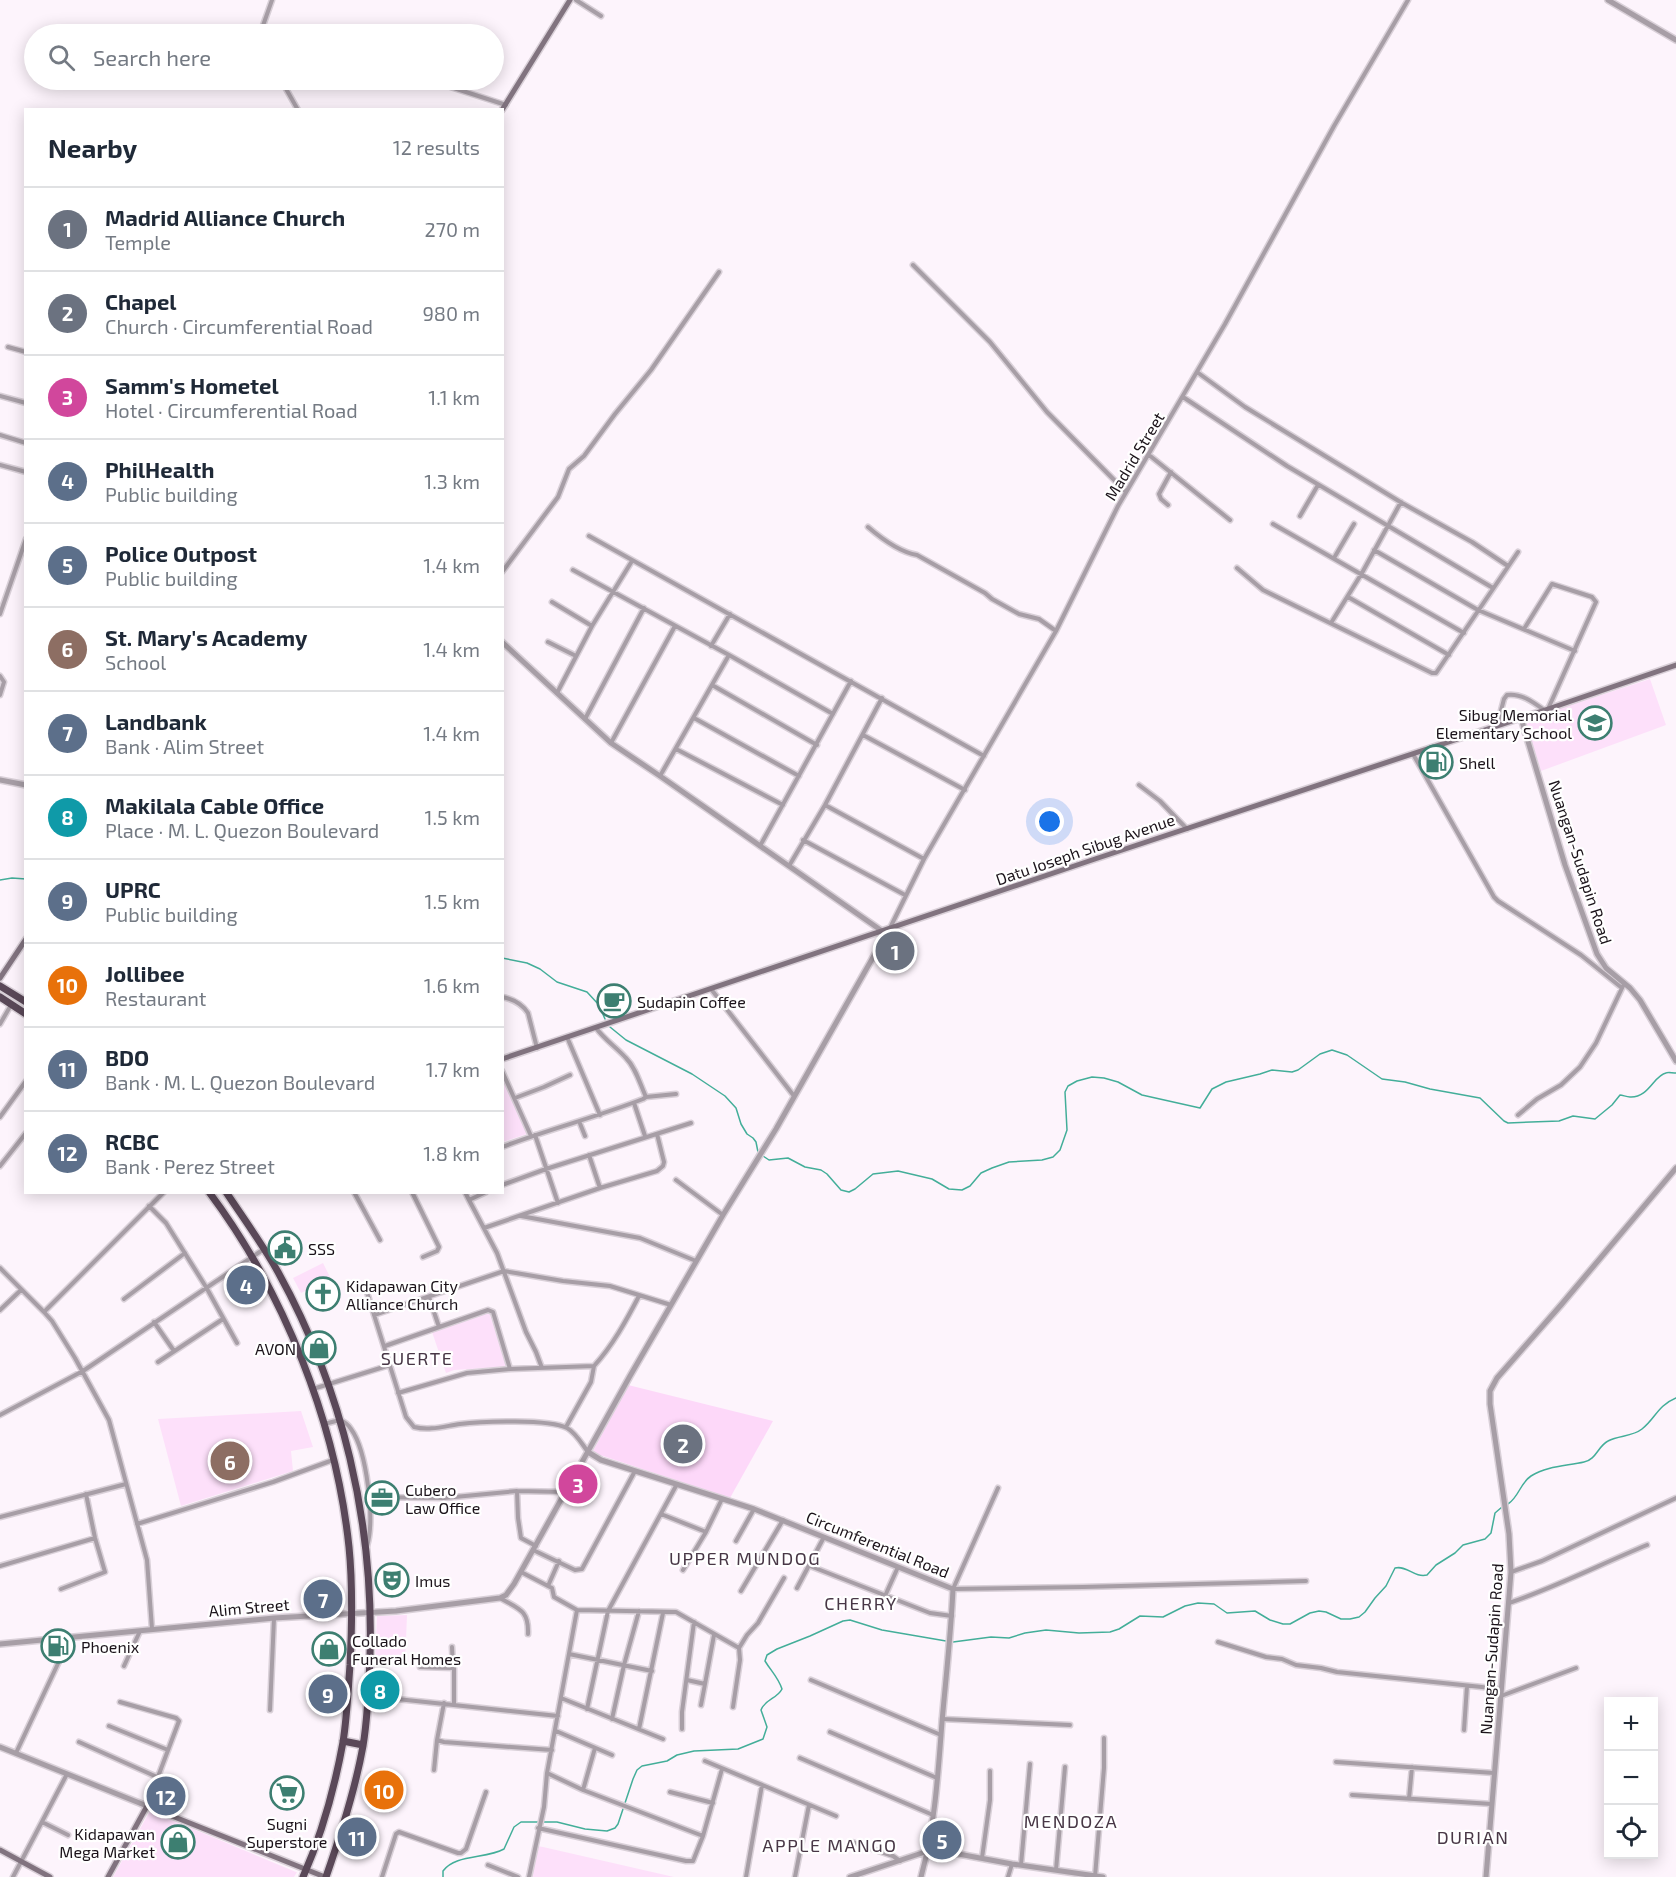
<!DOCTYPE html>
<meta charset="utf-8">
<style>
:root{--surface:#fff;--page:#f6f6f7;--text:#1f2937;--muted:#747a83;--line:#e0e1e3;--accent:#7c3aed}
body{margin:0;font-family:"Exo 2",sans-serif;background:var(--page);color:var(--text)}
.controls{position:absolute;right:18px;bottom:18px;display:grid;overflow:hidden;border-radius:0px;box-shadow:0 3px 15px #0003}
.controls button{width:54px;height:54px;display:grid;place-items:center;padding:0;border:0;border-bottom:2px solid var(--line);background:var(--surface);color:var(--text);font:30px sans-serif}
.you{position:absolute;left:1050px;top:822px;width:21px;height:21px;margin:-15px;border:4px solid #fff;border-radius:50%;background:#1a73e8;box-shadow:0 0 0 9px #1a73e833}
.badge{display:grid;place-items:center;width:39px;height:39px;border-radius:50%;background:var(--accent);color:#fff;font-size:20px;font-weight:700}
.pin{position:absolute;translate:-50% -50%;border:3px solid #fff;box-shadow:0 2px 6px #0006}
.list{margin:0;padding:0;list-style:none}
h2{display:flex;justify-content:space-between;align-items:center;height:78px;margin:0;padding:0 24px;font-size:26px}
h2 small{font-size:20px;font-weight:400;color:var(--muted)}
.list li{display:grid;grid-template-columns:39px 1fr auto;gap:18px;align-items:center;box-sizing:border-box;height:84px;padding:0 24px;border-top:2px solid var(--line)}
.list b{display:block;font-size:22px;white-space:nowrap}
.list p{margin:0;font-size:20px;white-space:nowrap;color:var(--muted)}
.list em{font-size:20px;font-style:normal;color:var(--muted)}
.icon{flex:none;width:33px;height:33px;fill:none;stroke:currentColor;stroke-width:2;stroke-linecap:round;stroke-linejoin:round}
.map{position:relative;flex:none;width:1676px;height:1877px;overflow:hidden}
.search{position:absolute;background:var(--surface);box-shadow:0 3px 15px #0003;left:24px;top:24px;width:480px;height:66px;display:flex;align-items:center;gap:15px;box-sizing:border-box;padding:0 21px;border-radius:33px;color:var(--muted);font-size:22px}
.panel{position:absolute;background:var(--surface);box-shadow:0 3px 15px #0003;left:24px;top:108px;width:480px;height:1086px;border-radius:0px}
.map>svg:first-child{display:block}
</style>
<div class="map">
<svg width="1676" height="1877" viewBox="0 0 1676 1877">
<rect width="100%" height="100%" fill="#fdf4fc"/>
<path fill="#fde0fa" d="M1650,679L1666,725L1541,771L1525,720Z
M502,1077L530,1133L503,1142H502Z
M323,1263L331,1279L301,1293L293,1278Z
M489,1312L506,1365L504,1367L454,1370L446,1373L432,1332Z
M301,1411L313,1447L291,1451L293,1471L181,1506L158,1419Z
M407,1615L405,1664L375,1663L377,1616Z
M150,1811L296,1872H297L294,1877H113Z
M537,1846L543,1847L674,1877H532Z"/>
<path fill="#fdd8f9" d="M628,1385L773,1421L730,1498L600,1455L593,1451Z"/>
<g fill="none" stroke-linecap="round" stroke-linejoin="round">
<path stroke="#43ae99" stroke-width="1.5" d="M0,880L12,878L26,879
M502,958L527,963L540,969L557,982L587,992L599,1005L605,1019
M610,1027L626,1040L692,1074L725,1096L736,1108L741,1124L747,1134L753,1138L756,1142L758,1152
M763,1156L769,1160L788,1158L805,1167L821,1170L827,1174L841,1190L849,1192L855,1189L873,1174L898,1171L932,1179L949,1189L962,1190L970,1186L981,1173L992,1168L1009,1162L1042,1160L1053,1157L1060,1150L1067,1130L1065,1092L1068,1086L1077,1081L1092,1077L1104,1078L1118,1082L1142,1095L1200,1108L1212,1089L1226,1082L1260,1074L1272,1070L1292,1072L1298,1070L1320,1054L1332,1050L1347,1055L1382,1079L1405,1082L1430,1089L1480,1098L1504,1121L1508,1123L1559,1121L1573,1116L1595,1119L1612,1105L1620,1095C1623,1095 1626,1097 1630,1097C1649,1098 1654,1075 1666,1073C1667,1072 1675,1073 1676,1073
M1508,1504C1519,1497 1520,1483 1531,1476C1547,1466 1567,1466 1584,1462C1596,1460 1598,1446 1608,1441C1619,1435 1632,1437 1642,1429C1656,1418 1657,1406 1676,1398
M953,1642L991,1637L1009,1638L1025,1633L1046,1630L1079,1633L1110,1632L1119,1629L1140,1616L1163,1617L1185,1606L1198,1603L1214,1604L1227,1613L1255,1611L1270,1620L1283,1624H1290L1310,1613L1319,1611L1326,1612L1341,1619H1350L1359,1617L1365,1612L1375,1598L1386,1586L1395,1568C1407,1565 1414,1578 1427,1575L1436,1565L1455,1553L1463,1545L1485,1539L1491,1533L1495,1513L1502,1507
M443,1877V1871C455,1854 486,1859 504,1849L514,1827L521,1822H557L585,1829L607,1831L615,1828L618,1824L633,1779L637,1770L642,1766L667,1761L677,1755L694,1751L738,1749L763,1739L767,1727L761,1710C765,1699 777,1699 782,1689C778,1677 771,1671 765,1661L767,1655L777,1649L810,1636L843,1621L850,1620L882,1630L946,1641"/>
<defs>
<path id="minor" d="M576,0L601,16
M260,34L272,0
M281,80L298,110
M429,80L506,105
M913,265L990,342L1047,412L1126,492
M8,347L26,352
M1197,372L1245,407L1402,503L1472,542L1508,566
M0,396L26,403
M1183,397L1287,466L1493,588
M0,435L26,443
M1149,455L1230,520
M0,465L26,472
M1168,505L1161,499L1159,494L1171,472
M1300,516L1318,485
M1273,524L1464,633
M868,527C882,539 899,552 917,555L985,593L992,599L1019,614L1039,619L1056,631
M589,536L984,756
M1374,550L1478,610L1575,651
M1334,558L1354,524
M1237,568L1263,590L1432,673H1436L1518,552
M573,570L729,655L833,714
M502,572L558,497L569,469L584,456L615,414L651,370L719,272
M1348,597L1449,655
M552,602L592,626
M0,614L26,539
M1331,623L1362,573L1401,502
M1524,629L1552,584L1592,597L1596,602L1548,709
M548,642L576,656
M711,646L730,614
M0,676L4,682L0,695
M712,685L817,745
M557,693L592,626L632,561
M694,718L799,776
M585,719L644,608
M1497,726L1504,699L1507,695C1521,693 1533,702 1544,710
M863,735L965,790
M611,743L675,626
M676,749L783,805
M1413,754L1494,897L1498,901L1581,955L1622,988
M660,776L729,655
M1139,785L1160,801L1187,829
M825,805L924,859
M803,840L905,895
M760,846L851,681
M789,866L825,805L882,698
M890,928L924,859L1056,631L1118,506L1225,324L1334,126L1408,0
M711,989L794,1096
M502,997C513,999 522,1004 528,1013L537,1048
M0,1024L11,1005
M596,1028C605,1040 616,1047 626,1058C636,1068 640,1084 646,1097
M567,1037L600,1115
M502,1071L531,1136
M515,1098L544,1087L570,1075
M634,1103L645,1136
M1518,1115L1537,1099L1561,1085L1580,1067L1596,1043L1623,986
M0,1117L26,1081
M579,1121L585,1136
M535,1135L558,1203
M502,1147C549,1129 597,1117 643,1099L646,1097L676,1094
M589,1155L600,1188
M0,1166L26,1133
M676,1180L723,1215
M502,1185L546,1169L691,1123
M354,1192L380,1240
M412,1192L439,1247L437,1251L423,1257
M465,1192L469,1200L486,1192
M469,1200L497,1253L526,1332L536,1352L542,1368
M149,1206L166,1223L206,1287L237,1343
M521,1216L640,1238L696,1261
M484,1228L600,1188L657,1171L663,1166L664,1162L657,1134
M0,1268L44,1312L164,1192
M365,1286L406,1417L414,1427C430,1431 445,1426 460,1424C481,1421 550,1419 567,1428C576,1433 582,1444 588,1452
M429,1297L439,1327
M124,1299L185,1253
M0,1310L21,1290
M44,1312L52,1321L75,1358L109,1420L147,1560L152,1629
M374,1315L504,1271L563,1281L610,1286L671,1305
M154,1322L174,1351
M385,1346L488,1310L493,1312L510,1369
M158,1362L223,1319
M313,1389L390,1365
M398,1393L467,1373L510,1369L594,1366C613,1345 626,1321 639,1296
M0,1415L83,1371L264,1249
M324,1424L340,1420C345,1422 348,1424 351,1429C367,1451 375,1520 367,1546
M566,1427L591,1382L594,1366
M998,1488L953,1589L1083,1587L1306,1581
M517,1491L518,1518L521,1538L536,1546
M369,1497L444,1498L517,1491L564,1492
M661,1514L706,1532
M0,1517L126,1484
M137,1524L273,1482L333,1460
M736,1541L754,1509
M533,1550L575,1570L582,1569L635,1471
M0,1566L95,1538
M810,1566L930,1613L952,1616
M683,1570L706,1532L722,1499
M521,1572L548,1586L552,1588L554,1597L577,1610L676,1612L739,1648
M1511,1572L1542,1561L1676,1498
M548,1586L559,1561
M797,1588L824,1537
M61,1589L105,1572L95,1538L86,1494
M741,1591L783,1520
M885,1596L898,1567
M500,1598C519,1609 529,1610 528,1634
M1509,1603C1556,1587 1601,1564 1647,1545
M1218,1642L1266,1657L1282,1659L1296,1665L1321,1668L1337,1672L1501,1689
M452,1647L453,1667
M569,1654L652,1671
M124,1666L140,1631
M420,1667L454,1668V1705
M687,1680L705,1684L714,1635
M811,1680L941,1735
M369,1696L558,1716
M1501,1696L1576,1668
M561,1698L663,1739
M120,1702L176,1718L179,1721L147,1806
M444,1703L437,1740L444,1742L552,1750
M701,1705L705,1684
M733,1707L740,1660L739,1648L747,1635L758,1623L784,1578
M587,1709L608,1611L677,1484
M270,1710L274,1618
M612,1719L624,1665L639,1611
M942,1719L1070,1725
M109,1726L168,1750
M639,1729L663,1613
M682,1729V1712L694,1622
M1464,1730L1467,1686
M556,1731L612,1755
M830,1732L937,1778
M79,1742L157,1777
M16,1753L70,1638
M800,1758L933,1815
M705,1761L836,1816
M1336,1762L1494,1773
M434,1770L437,1740
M547,1773L583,1790L703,1836
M583,1790L595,1748
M670,1792L713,1803
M1352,1795L1492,1804
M1409,1799L1412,1767
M42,1822L68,1835
M538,1828L686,1861H693L703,1836L722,1769
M852,1842L893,1856L900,1861
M982,1858L990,1800V1771
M488,1865L518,1877
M1021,1865L1030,1764
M1056,1870L1065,1767
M13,1877L67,1774
M382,1877L396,1834L399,1832L458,1853H461L466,1849L486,1792
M529,1877L544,1807L547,1773L577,1610
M746,1877L762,1785
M795,1877L809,1805
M1008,1877L1012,1864
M1095,1877L1104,1768V1738"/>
<path id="tertiary" d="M1608,0L1676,40
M502,642L611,743L660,776L882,931
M1521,718L1565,865L1597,954L1606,968L1630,988L1640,1000L1676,1061
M0,780L26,785
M588,1452L601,1460L754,1509L953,1589C951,1633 946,1677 942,1722C938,1774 935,1826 921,1877
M0,1644L274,1618L396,1611L500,1598L506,1595L514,1584L630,1376L723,1215L776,1129L889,929
M0,1747L147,1806
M850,1877L928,1851L937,1850L1012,1864L1103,1877
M1486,1877L1511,1572L1509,1534L1490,1404V1391L1497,1378L1561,1305L1676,1168"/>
<path id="secondary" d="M502,110L570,0
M0,978L26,939
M502,1059L1095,859L1548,709L1676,665
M0,1850L50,1877
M108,1877L147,1806L325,1877"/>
<path id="trunk" d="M0,986L26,1002
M0,997L26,1014
M209,1192C284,1292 336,1423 349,1547C353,1587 352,1626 350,1665C348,1691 347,1717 343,1742C335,1786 321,1836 303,1877
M226,1192C244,1219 263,1245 278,1272C343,1390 374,1522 370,1656C369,1686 368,1716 363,1746C355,1791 341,1834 326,1877
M343,1741L363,1745"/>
</defs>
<use href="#minor" stroke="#d9d0d8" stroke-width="7"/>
<use href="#tertiary" stroke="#d9d0d8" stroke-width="8"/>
<use href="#secondary" stroke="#d9d0d8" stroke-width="8"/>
<use href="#trunk" stroke="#d9d0d8" stroke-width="10"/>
<use href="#minor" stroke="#a79ea6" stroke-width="4"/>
<use href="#tertiary" stroke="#a79ea6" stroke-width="5"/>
<use href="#secondary" stroke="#81737f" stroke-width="5"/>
<use href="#trunk" stroke="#5a4858" stroke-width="7"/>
</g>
<defs>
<symbol id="school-ring" viewBox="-11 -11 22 22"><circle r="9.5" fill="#fff" stroke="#3d7f71" stroke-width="1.5"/><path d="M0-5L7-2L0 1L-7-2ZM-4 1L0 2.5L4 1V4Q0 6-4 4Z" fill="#3d7f71"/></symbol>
<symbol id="fuel-ring" viewBox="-11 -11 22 22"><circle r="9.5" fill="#fff" stroke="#3d7f71" stroke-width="1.5"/><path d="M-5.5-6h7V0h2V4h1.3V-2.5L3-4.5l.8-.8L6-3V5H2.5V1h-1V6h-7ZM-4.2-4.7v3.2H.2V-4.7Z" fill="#3d7f71"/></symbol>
<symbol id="cafe-ring" viewBox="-11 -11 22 22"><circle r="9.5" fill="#fff" stroke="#3d7f71" stroke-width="1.5"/><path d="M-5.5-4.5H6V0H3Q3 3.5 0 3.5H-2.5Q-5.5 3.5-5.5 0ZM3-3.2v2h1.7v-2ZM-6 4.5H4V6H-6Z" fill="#3d7f71"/></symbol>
<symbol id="civic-ring" viewBox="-11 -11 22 22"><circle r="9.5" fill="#fff" stroke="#3d7f71" stroke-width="1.5"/><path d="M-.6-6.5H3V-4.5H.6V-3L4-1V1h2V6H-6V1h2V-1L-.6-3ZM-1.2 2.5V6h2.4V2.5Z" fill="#3d7f71"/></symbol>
<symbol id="church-ring" viewBox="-11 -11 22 22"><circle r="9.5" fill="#fff" stroke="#3d7f71" stroke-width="1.5"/><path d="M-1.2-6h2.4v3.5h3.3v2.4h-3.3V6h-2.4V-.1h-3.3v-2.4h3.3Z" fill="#3d7f71"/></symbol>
<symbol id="shop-ring" viewBox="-11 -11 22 22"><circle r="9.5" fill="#fff" stroke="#3d7f71" stroke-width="1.5"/><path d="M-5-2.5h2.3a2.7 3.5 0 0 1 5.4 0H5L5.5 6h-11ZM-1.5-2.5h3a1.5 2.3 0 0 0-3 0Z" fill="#3d7f71"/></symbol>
<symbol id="office-ring" viewBox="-11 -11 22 22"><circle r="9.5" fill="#fff" stroke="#3d7f71" stroke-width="1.5"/><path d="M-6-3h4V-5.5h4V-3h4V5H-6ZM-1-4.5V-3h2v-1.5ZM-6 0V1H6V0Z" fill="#3d7f71"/></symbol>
<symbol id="theatre-ring" viewBox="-11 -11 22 22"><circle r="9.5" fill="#fff" stroke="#3d7f71" stroke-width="1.5"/><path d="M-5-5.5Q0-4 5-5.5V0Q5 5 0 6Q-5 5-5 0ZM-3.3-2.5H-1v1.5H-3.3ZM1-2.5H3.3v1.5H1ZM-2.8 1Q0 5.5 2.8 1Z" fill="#3d7f71"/></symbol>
<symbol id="supermarket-ring" viewBox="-11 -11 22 22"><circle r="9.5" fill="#fff" stroke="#3d7f71" stroke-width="1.5"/><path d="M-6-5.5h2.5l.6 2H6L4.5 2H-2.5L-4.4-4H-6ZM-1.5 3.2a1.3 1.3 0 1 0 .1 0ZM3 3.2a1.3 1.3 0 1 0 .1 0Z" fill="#3d7f71"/></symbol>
</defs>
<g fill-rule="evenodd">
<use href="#school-ring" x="1576" y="704" width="38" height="38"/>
<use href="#fuel-ring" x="1417" y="743" width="38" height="38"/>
<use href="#cafe-ring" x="595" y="982" width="38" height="38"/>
<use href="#civic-ring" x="266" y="1229" width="38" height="38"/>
<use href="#church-ring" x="304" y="1275" width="38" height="38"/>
<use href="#shop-ring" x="300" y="1329" width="38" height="38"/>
<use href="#office-ring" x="363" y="1479" width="38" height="38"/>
<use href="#theatre-ring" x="373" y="1561" width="38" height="38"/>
<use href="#fuel-ring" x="39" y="1627" width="38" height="38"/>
<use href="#shop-ring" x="310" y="1630" width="38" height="38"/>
<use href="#supermarket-ring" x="268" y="1774" width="38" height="38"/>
<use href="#shop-ring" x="159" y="1823" width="38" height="38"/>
</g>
<g text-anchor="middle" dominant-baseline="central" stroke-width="4.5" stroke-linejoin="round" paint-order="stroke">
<g font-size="16" fill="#1b131a" stroke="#fff">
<text transform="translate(1134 456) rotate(-59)">Madrid Street</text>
<text transform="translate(1085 849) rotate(-19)">Datu Joseph Sibug Avenue</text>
<text transform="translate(1581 862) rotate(72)">Nuangan-Sudapin Road</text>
<text transform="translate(878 1544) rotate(22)">Circumferential Road</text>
<text transform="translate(249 1607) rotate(-5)">Alim Street</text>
<text transform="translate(1491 1649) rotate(-86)">Nuangan-Sudapin Road</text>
</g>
<g font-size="16" fill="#1b131a" stroke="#fff" text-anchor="start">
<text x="1572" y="714" text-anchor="end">Sibug Memorial<tspan x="1572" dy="18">Elementary School</tspan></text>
<text x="1459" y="762">Shell</text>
<text x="637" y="1001">Sudapin Coffee</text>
<text x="308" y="1248">SSS</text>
<text x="346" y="1285">Kidapawan City<tspan x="346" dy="18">Alliance Church</tspan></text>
<text x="296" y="1348" text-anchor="end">AVON</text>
<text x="405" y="1489">Cubero<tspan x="405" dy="18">Law Office</tspan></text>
<text x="415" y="1580">Imus</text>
<text x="352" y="1640">Collado<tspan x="352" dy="18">Funeral Homes</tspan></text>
<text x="81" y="1646">Phoenix</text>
<text x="287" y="1823" text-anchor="middle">Sugni<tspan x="287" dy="18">Superstore</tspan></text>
<text x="155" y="1833" text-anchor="end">Kidapawan<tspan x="155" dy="18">Mega Market</tspan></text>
</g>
<g font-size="18" letter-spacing="1.5" fill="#483746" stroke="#fff">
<text x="417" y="1358">SUERTE</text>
<text x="745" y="1558">UPPER MUNDOG</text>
<text x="861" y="1603">CHERRY</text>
<text x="1071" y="1821">MENDOZA</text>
<text x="1473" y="1837">DURIAN</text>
<text x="830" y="1845">APPLE MANGO</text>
</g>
</g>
</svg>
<div class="controls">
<button>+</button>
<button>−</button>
<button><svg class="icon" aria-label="locate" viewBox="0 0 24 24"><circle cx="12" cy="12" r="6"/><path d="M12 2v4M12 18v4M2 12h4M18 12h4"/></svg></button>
</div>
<div class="you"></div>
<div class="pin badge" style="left:895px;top:951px;background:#6b7280">1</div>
<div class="pin badge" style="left:683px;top:1444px;background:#6b7280">2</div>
<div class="pin badge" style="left:578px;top:1484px;background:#d1479c">3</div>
<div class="pin badge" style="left:246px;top:1285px;background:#5c6f8a">4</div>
<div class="pin badge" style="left:942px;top:1840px;background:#5c6f8a">5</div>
<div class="pin badge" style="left:230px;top:1461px;background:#8d6e63">6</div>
<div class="pin badge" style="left:323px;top:1599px;background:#5c6f8a">7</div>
<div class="pin badge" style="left:380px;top:1690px;background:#0f9aa8">8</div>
<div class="pin badge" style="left:328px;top:1694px;background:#5c6f8a">9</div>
<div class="pin badge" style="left:384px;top:1790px;background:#e8710a">10</div>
<div class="pin badge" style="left:357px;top:1837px;background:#5c6f8a">11</div>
<div class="pin badge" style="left:166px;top:1796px;background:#5c6f8a">12</div>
<div class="search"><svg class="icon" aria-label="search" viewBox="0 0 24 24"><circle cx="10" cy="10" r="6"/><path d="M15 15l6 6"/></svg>Search here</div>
<section class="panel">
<h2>Nearby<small>12 results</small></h2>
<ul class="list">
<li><span class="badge" style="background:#6b7280">1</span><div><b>Madrid Alliance Church</b><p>Temple</p></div><em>270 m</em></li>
<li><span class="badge" style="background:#6b7280">2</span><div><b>Chapel</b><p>Church · Circumferential Road</p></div><em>980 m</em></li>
<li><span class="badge" style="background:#d1479c">3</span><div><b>Samm's Hometel</b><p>Hotel · Circumferential Road</p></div><em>1.1 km</em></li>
<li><span class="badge" style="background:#5c6f8a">4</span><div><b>PhilHealth</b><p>Public building</p></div><em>1.3 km</em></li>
<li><span class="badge" style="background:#5c6f8a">5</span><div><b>Police Outpost</b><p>Public building</p></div><em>1.4 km</em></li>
<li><span class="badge" style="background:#8d6e63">6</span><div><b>St. Mary's Academy</b><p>School</p></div><em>1.4 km</em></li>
<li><span class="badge" style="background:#5c6f8a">7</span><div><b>Landbank</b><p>Bank · Alim Street</p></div><em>1.4 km</em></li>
<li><span class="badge" style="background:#0f9aa8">8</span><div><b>Makilala Cable Office</b><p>Place · M. L. Quezon Boulevard</p></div><em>1.5 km</em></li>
<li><span class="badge" style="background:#5c6f8a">9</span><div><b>UPRC</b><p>Public building</p></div><em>1.5 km</em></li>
<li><span class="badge" style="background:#e8710a">10</span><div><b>Jollibee</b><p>Restaurant</p></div><em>1.6 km</em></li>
<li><span class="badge" style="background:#5c6f8a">11</span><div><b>BDO</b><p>Bank · M. L. Quezon Boulevard</p></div><em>1.7 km</em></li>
<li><span class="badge" style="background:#5c6f8a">12</span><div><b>RCBC</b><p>Bank · Perez Street</p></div><em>1.8 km</em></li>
</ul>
</section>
</div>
